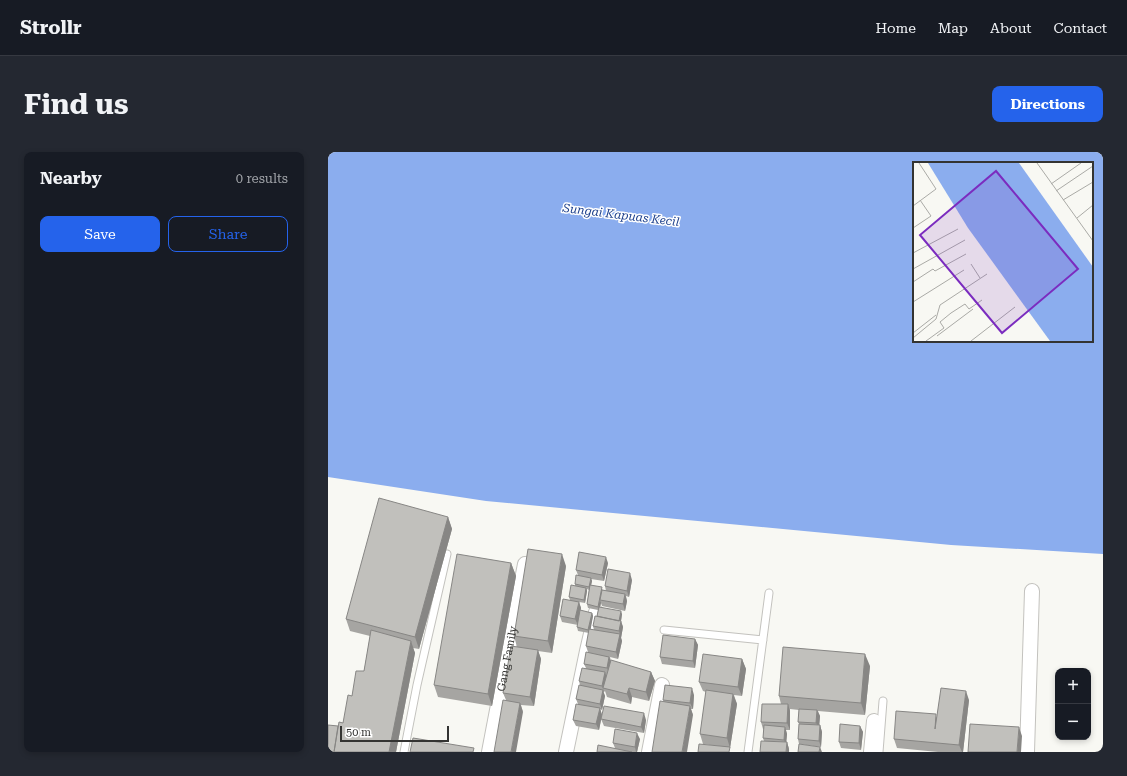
<!DOCTYPE html>
<meta charset="utf-8">
<style>
:root{--surface:#171b24;--page:#242831;--text:#f1f3f6;--muted:#9ea1a6;--line:#363941;--accent:#2563eb}
body{margin:0;font-family:"Roboto Serif",serif;background:var(--page);color:var(--text)}
.controls{position:absolute;right:12px;bottom:12px;display:grid;overflow:hidden;border-radius:8px;box-shadow:0 2px 6px #0003}
.controls button{width:36px;height:36px;display:grid;place-items:center;padding:0;border:0;border-bottom:1px solid var(--line);background:var(--surface);color:var(--text);font:20px sans-serif}
.scale{position:absolute;left:12px;bottom:10px;width:109px;box-sizing:border-box;padding-left:4px;border:2px solid #343432;border-top:0;font-size:11px;line-height:14px;white-space:nowrap;color:#343432;-webkit-text-stroke:3px #fff;paint-order:stroke}
.list{margin:0;padding:0;list-style:none}
h2{display:flex;justify-content:space-between;align-items:center;height:52px;margin:0;padding:0 16px;font-size:17px}
h2 small{font-size:13px;font-weight:400;color:var(--muted)}
.actions{display:flex;gap:8px;padding:12px 16px}
.actions a{flex:1;padding:9px 0;border:1px solid var(--accent);border-radius:8px;text-align:center;font-size:14px;color:var(--accent)}
.actions .main{background:var(--accent);color:#fff}
.map{position:relative;flex:none;width:775px;height:600px;overflow:hidden;border-radius:8px}
header{display:flex;align-items:center;gap:24px;box-sizing:border-box;height:56px;padding:0 20px;background:var(--surface);border-bottom:1px solid var(--line)}
header strong{font-size:19px}
nav{display:flex;gap:22px;margin-inline-start:auto;font-size:14px}
.intro{display:flex;align-items:center;justify-content:space-between;box-sizing:border-box;height:96px;padding:0 24px}
h1{margin:0;font-size:28px}
.button{padding:10px 18px;border-radius:8px;background:var(--accent);color:#fff;font-size:14px;font-weight:700}
main{display:flex;gap:24px;padding:0 24px}
aside{flex:1;background:var(--surface);border-radius:8px;box-shadow:0 2px 6px #0003}
.map>svg:first-child{display:block}
</style>
<header>
<strong>Strollr</strong>
<nav><a>Home</a><a>Map</a><a>About</a><a>Contact</a></nav>
</header>
<div class="intro"><h1>Find us</h1><a class="button">Directions</a></div>
<main>
<aside>
<h2>Nearby<small>0 results</small></h2>
<ul class="list">
</ul>
<div class="actions"><a class="main">Save</a><a>Share</a></div>
</aside>
<div class="map">
<svg width="775" height="600" viewBox="0 0 775 600">
<rect width="100%" height="100%" fill="#f8f8f3"/>
<path fill="#8badee" fill-rule="evenodd" d="M0,0H775V402L623,393L158,349L0,325ZM586,11H764V189H586Z"/>
<g fill="none" stroke-linecap="round" stroke-linejoin="round">
<defs>
<path id="lane" d="M336,478L435,488
M76,600L89,533L119,402
M420,600L441,441
M551,600L555,549"/>
<g id="street">
<path id="s1" d="M161,600L197,412"/>
<path d="M238,600L259,499L268,460"/>
<path d="M321,600L334,533"/>
<path d="M543,600L546,569"/>
<path d="M699,600L704,439"/>
</g>
</defs>
<use href="#lane" stroke="#c3c2be" stroke-width="9"/>
<use href="#street" stroke="#c3c2be" stroke-width="16"/>
<use href="#lane" stroke="#fff" stroke-width="7"/>
<use href="#street" stroke="#fff" stroke-width="14"/>
</g>
<path fill="#a6a5a2" fill-rule="evenodd" d="M120,365L124,377L91,497L85,496L87,501L68,600H0L10,574L15,571L24,544L36,519L42,484L22,479L18,467Z
M183,411L188,424L164,554L110,545L106,533Z
M280,411L276,429L263,427L264,429L263,433L278,439L277,434L304,428L301,445L298,444L299,449L297,459L274,454L273,451L272,455L294,462L293,469L295,475L293,486L294,489L290,507L282,505L283,509L323,520L327,529L321,549L304,545L303,552L279,545L277,539L276,540H275L277,544L274,558L272,557L274,563L271,578L248,574L245,568L250,552L248,547L252,533L251,529L258,516L256,512L260,500L258,494L261,481L250,479L249,475L250,473L234,470L232,464L242,448L241,445L247,434V432L250,423L248,418ZM259,437L261,438L259,452L260,456L270,458L269,465L265,474L266,478L262,477L265,464L264,461L252,459L253,456L251,450L257,451L259,439Z
M238,414L224,501L210,499L213,507L206,554L193,553L195,560L178,548L175,541L189,495L186,484Z
M367,487L370,493L367,516L334,512L332,505Z
M414,507L418,517L414,544L406,543L409,552L402,596L375,592L372,582L378,540L375,539L371,530Z
M542,514L537,563L490,559L492,564L491,573H492L494,580L493,595L471,592L470,587L471,572L470,570L471,558L462,557V578H458L459,582L458,590H459L461,597L436,589L435,586L436,577H435L433,570L453,552L451,544Z
M366,543L365,557H363L365,563L336,550L335,548Z
M641,548L635,600H610L569,596L566,587Z
M273,567L318,568L316,581L276,574Z
M532,574L535,580L533,598L513,596L511,590Z
M312,587L309,600H269L287,596L285,591Z"/>
<path fill="#878684" d="M120,365L124,377L91,497L87,485Z
M234,402L238,414L224,501L220,489Z
M278,405L280,411L276,429L274,423Z
M183,411L188,424L164,554L160,542Z
M302,421L304,428L301,445L299,439Z
M263,426L264,429L262,438L261,435Z
M258,436L259,439L257,451L256,448Z
M297,442L299,449L297,459L295,452Z
M272,448L273,451L271,458L270,455Z
M251,450L253,456L250,473L247,467Z
M293,459L294,462L293,469L295,475L293,486L291,479V469Z
M264,461L265,464L262,481L260,478Z
M292,482L294,489L290,507L288,500Z
M367,487L370,493L367,516L365,509Z
M83,489L87,501L68,600H61Z
M210,498L213,507L206,554L202,545Z
M537,502L542,514L537,563L533,551Z
M281,505L284,511L282,523L279,516Z
M414,507L418,517L414,544L410,535Z
M277,520L279,526L275,536L276,540L274,534Z
M323,520L327,529L321,549L318,540Z
M301,536L304,545L303,552L299,542Z
M364,536L366,543L365,557L362,551Z
M275,538L277,544L274,558L272,552Z
M638,539L641,548L635,600H634L631,593Z
M405,542L409,552L402,596L399,586Z
M192,551L195,560L188,600H183Z
M460,552L462,559V578L459,571Z
M362,554L365,563L359,600H354Z
M272,556L274,563L271,578L268,572Z
M489,558L492,564L491,577L488,571Z
M316,561L318,568L316,581L313,575Z
M492,573L494,580L493,595L491,589Z
M532,574L535,580L533,598L531,591Z
M457,575L459,582L458,594L456,588Z
M691,575L694,584L693,600H689Z
M309,581L312,587L309,600H308L307,595Z
M459,590L461,597V600H458Z
M492,595L494,600H491Z"/>
<path fill="#c1c0bc" stroke="#878684" d="M51,346L120,365L87,485L18,467Z
M200,397L234,402L220,489L186,484Z
M251,400L278,405L274,423L248,418Z
M129,402L183,411L160,542L106,533Z
M280,417L302,421L299,439L277,434Z
M248,423L263,426L261,435L247,432Z
M243,433L258,436L256,448L241,445Z
M262,433L274,435L270,455L259,452Z
M274,438L297,442L295,452L272,448Z
M235,447L251,450L247,467L232,464Z
M271,455L293,459L291,469L269,464Z
M252,458L264,461L260,478L249,475Z
M267,464L293,469L291,479L265,474Z
M261,477L292,482L288,500L258,494Z
M43,478L83,489L61,600H6L11,570L15,571L20,543L24,544L28,519H36Z
M335,483L367,487L365,509L332,505Z
M183,494L210,498L202,545L175,541Z
M455,495L537,502L533,551L451,544Z
M258,500L281,505L279,516L256,512Z
M375,502L414,507L410,535L371,530Z
M283,508L323,520L318,540L301,536L299,542L275,536Z
M254,516L277,520L274,534L251,529Z
M251,533L275,538L272,552L248,547Z
M337,533L364,536L362,551L335,548Z
M613,536L638,539L631,593L566,587L568,559L608,562L607,577Z
M378,538L405,542L399,586L372,582Z
M175,548L192,551L183,600H166Z
M332,549L362,554L354,600H324Z
M248,552L272,556L268,572L245,568Z
M434,552H460L459,571L433,570Z
M276,554L316,561L313,575L273,567Z
M471,557L489,558L488,571L470,570Z
M471,572L492,573L491,589L470,587Z
M512,572L532,574L531,591L511,590Z
M642,572L691,575L689,600H640Z
M0,573L10,574L6,600H0Z
M436,573L457,575L456,588L435,586Z
M287,577L309,581L307,595L285,591Z
M85,586L146,596L145,600H82Z
M433,589L459,590L458,600H432Z
M371,592L402,595L401,600H370Z
M471,592L492,595L491,600H470Z
M270,593L304,600H269Z"/>
<g text-anchor="middle" dominant-baseline="central" stroke-width="3" stroke-linejoin="round" paint-order="stroke">
<g font-size="11" fill="#343432" stroke="#fff">
<text stroke="none"><textPath href="#s1" startOffset="95">Gang Family</textPath></text>
</g>
<g font-size="12" font-style="italic" fill="#1e418d" stroke="#fff">
<text transform="translate(293 63) rotate(7)">Sungai Kapuas Kecil</text>
</g>
</g>
<g transform="translate(585 10)">
<rect width="180" height="180" fill="#f8f8f3"/>
<path d="M15,1H106L180,105V179H137L55,66Z" fill="#8badee"/>
<path fill="none" stroke="#aaaaa6" stroke-width="1" d="M124,1L180,79M138,22L168,1M143,29L180,4M150,38L180,20M0,44L23,27L6,1M164,56L180,43M0,66L18,54L7,38M0,91L45,67M58,102L67,116M0,107L52,78M0,120L20,107L22,109L53,92M0,140L51,108M0,171L23,153M24,174L60,147M0,176L23,157L27,143L74,112M13,179L31,166L27,160L38,151L52,142L56,147L69,138M58,179L102,145"/>
<path fill="#7b2cbf" fill-opacity="0.15" stroke="#7b2cbf" stroke-width="2" d="M83,9L165,107L89,171L7,73Z"/>
<rect width="180" height="180" fill="none" stroke="#343432" stroke-width="2"/>
</g>
</svg>
<div class="controls">
<button>+</button>
<button>−</button>
</div>
<div class="scale">50 m</div>
</div>
</main>
